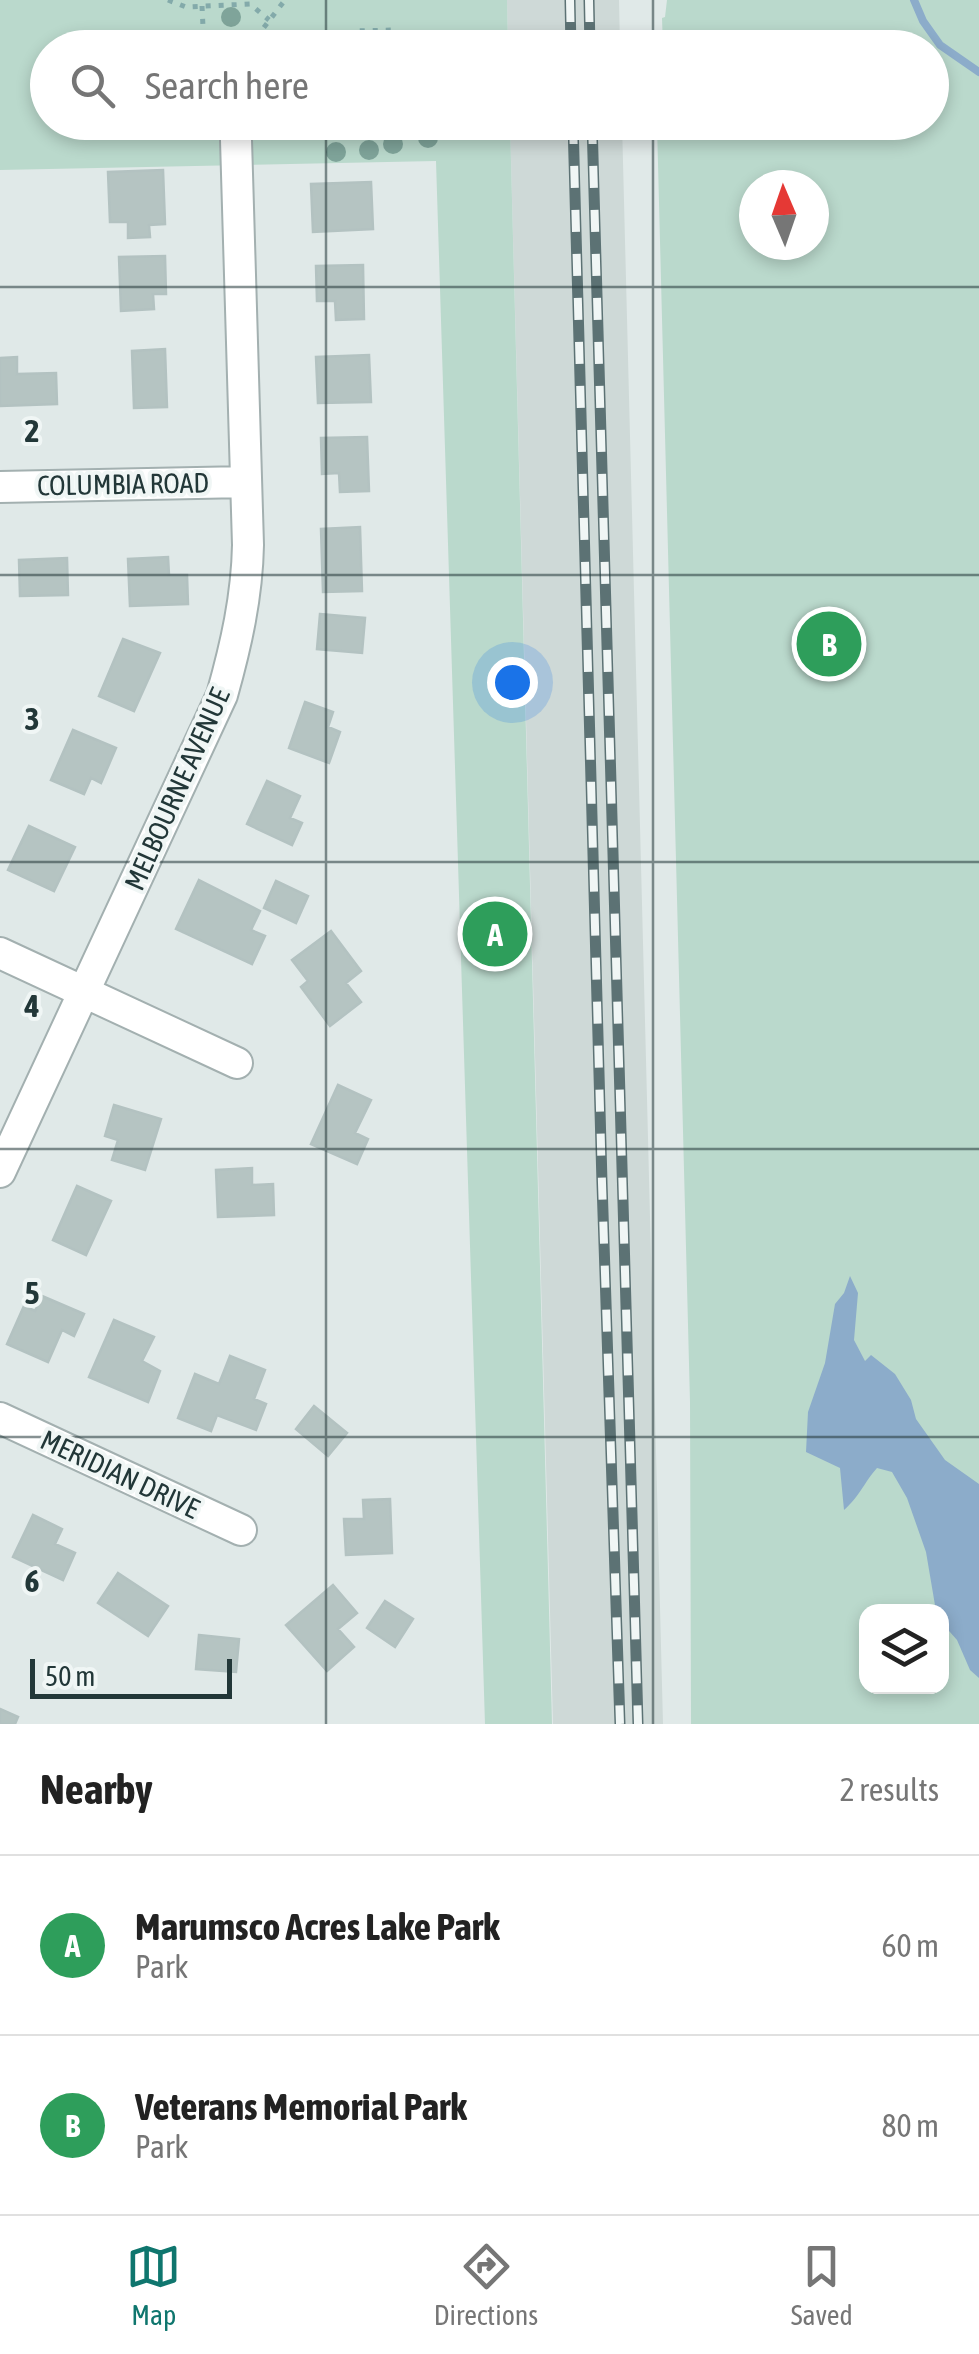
<!DOCTYPE html>
<style>
:root{--surface:#fff;--page:#f2f2f2;--text:#222;--muted:#767676;--line:#e0e0e0;--accent:#0f766e}
body{margin:0;font-family:"Asap Condensed",sans-serif;background:var(--page);color:var(--text)}
.controls{position:absolute;right:30px;bottom:30px;display:grid;overflow:hidden;border-radius:20px;box-shadow:0 5px 15px #0003}
.controls button{width:90px;height:90px;display:grid;place-items:center;padding:0;border:0;border-bottom:2px solid var(--line);background:var(--surface);color:var(--text);font:50px sans-serif}
.compass{position:absolute;left:739px;top:170px;width:90px;height:90px;border-radius:50%;background:var(--surface);box-shadow:0 5px 15px #0003;rotate:358deg}
.scale{position:absolute;left:30px;bottom:25px;width:202px;box-sizing:border-box;padding-left:10px;border:5px solid #223738;border-top:0;font-size:28px;line-height:35px;white-space:nowrap;color:#223738;-webkit-text-stroke:8px #f0f6f5;paint-order:stroke}
.you{position:absolute;left:512px;top:682px;width:35px;height:35px;margin:-25px;border:8px solid #fff;border-radius:50%;background:#1a73e8;box-shadow:0 0 0 15px #1a73e833}
.badge{display:grid;place-items:center;width:65px;height:65px;border-radius:50%;background:var(--accent);color:#fff;font-size:32px;font-weight:700}
.pin{position:absolute;translate:-50% -50%;border:5px solid #fff;box-shadow:0 2px 10px #0006}
.list{margin:0;padding:0;list-style:none}
h2{display:flex;justify-content:space-between;align-items:center;height:130px;margin:0;padding:0 40px;font-size:42px}
h2 small{font-size:32px;font-weight:400;color:var(--muted)}
.list li{display:grid;grid-template-columns:65px 1fr auto;gap:30px;align-items:center;box-sizing:border-box;height:180px;padding:0 40px;border-top:2px solid var(--line)}
.list b{display:block;font-size:38px;white-space:nowrap}
.list p{margin:0;font-size:32px;white-space:nowrap;color:var(--muted)}
.list em{font-size:32px;font-style:normal;color:var(--muted)}
.icon{flex:none;width:55px;height:55px;fill:none;stroke:currentColor;stroke-width:2;stroke-linecap:round;stroke-linejoin:round}
.map{position:relative;flex:none;width:979px;height:1724px;overflow:hidden}
.search{position:absolute;background:var(--surface);box-shadow:0 5px 15px #0003;left:30px;right:30px;top:30px;height:110px;display:flex;align-items:center;gap:25px;box-sizing:border-box;padding:0 35px;border-radius:55px;color:var(--muted);font-size:38px}
.sheet{height:490px;background:var(--surface)}
nav{display:flex;justify-content:space-around;align-items:center;box-sizing:border-box;height:140px;border-top:2px solid var(--line);background:var(--surface);font-size:28px;color:var(--muted)}
nav a{display:grid;justify-items:center;gap:5px}
nav .on{color:var(--accent)}
.map>svg:first-child{display:block}
</style>
<div class="map">
<svg width="979" height="1724" viewBox="0 0 979 1724">
<rect width="100%" height="100%" fill="#e0e9e8"/>
<path fill="#ced9d7" d="M507,0H619L620,47H508Z
M510,123H622L663,1724H553Z"/>
<path fill="#bad9cc" fill-rule="evenodd" d="M0,0H507L508,47L48,48V122L510,123L552,1724H485L436,161L0,170Z
M667,0H979V1724H691L690,1402L657,125L658,122H932V48L663,47L662,18L665,17ZM754,185H814V245H754ZM866,1612H942V1686H866Z"/>
<path fill="#8cacca" d="M850,1276L858,1293L854,1340L865,1361L871,1355L895,1374L911,1400L916,1419L945,1460L979,1484V1678L970,1670L957,1640L942,1623V1612L936,1611L926,1552L907,1498L892,1472L877,1468C863,1484 860,1496 844,1510L840,1468L806,1452L808,1412L825,1363L835,1304L844,1293Z"/>
<g fill="none" stroke-linecap="round" stroke-linejoin="round">
<path stroke="#8cacca" stroke-width="8" d="M914,0L923,21L940,45L979,72"/>
</g>
<path fill="#b5c4c2" stroke="#b3c2c1" stroke-width="2.5" d="M163,170L165,224L149,225L150,237L128,238V222H110L108,172Z
M371,182L373,229L313,232L311,184Z
M165,256L166,294H153L154,309L121,311L119,257Z
M363,265L364,319L336,320L335,301H317L316,266Z
M165,349L167,407L134,408L132,351Z
M369,355L371,402L318,403L316,357Z
M17,357V374L56,373L57,404L0,406V358Z
M367,437L369,491L340,492L339,473L322,474L321,438Z
M360,527L362,591L323,592L321,529Z
M168,557L169,575H187L188,604L130,606L128,559Z
M67,558L68,595L20,596L19,560Z
M320,614L365,618L362,653L317,649Z
M123,639L160,653L134,711L99,696Z
M305,702L333,712L328,727L340,732L329,763L289,748Z
M73,730L116,748L101,783L91,778L84,794L51,780Z
M267,781L300,796L290,818L302,823L292,845L247,824Z
M29,826L75,847L54,891L8,870Z
M199,880L260,911L251,930L265,936L252,964L176,929Z
M276,881L308,896L296,923L264,908Z
M331,931L361,971L346,983L361,1002L330,1026L301,987L308,981L292,960Z
M338,1085L371,1100L355,1133L368,1139L357,1164L311,1144Z
M114,1105L161,1119L145,1170L112,1160L118,1140L105,1136Z
M252,1168V1185L273,1184L274,1215L218,1217L216,1170Z
M77,1186L111,1201L86,1255L53,1240Z
M42,1296L84,1314L74,1336L62,1330L48,1362L7,1344L24,1306L35,1311Z
M114,1320L154,1337L142,1361L160,1371L148,1402L89,1377Z
M230,1356L265,1370L254,1399L266,1404L256,1430L217,1415L211,1431L178,1418L195,1374L219,1384Z
M314,1406L347,1433L328,1456L296,1429Z
M390,1499L392,1553L346,1555L344,1519H364L363,1500Z
M33,1515L62,1529L55,1544L75,1553L63,1580L13,1557Z
M118,1573L168,1606L148,1636L98,1603Z
M333,1585L357,1613L338,1629L354,1647L327,1671L286,1625Z
M385,1601L413,1619L395,1647L367,1628Z
M199,1635L239,1639L236,1672L196,1669Z
M0,1709L18,1717L15,1724H0Z"/>
<g fill="none" stroke-linecap="round" stroke-linejoin="round">
<defs>
<path id="minor" d="M0,487L246,482
M0,953L237,1063
M0,1172L222,695C236,645 247,597 248,545L236,140
M0,1418L241,1530"/>
</defs>
<use href="#minor" stroke="#a3b0b0" stroke-width="34"/>
<path stroke="#83aaaa" stroke-width="5" stroke-dasharray="5 8" stroke-linecap="butt" d="M168,0L186,7L250,4L269,20
M202,6L204,48
M248,48L285,0
M344,48L353,31L396,30
M278,125L333,122"/>
<use href="#minor" stroke="#fff" stroke-width="30"/>
<defs>
<path id="rail" d="M570,0L571,48
M589,0L590,48
M573,122L602,1183L620,1724
M592,122L638,1724"/>
</defs>
<use href="#rail" stroke="#5c7274" stroke-width="11"/>
<use href="#rail" stroke="#f0f6f5" stroke-width="8" stroke-dasharray="22" stroke-linecap="butt"/>
</g>
<g fill="#7fa49a">
<circle cx="231" cy="17" r="10"/>
<circle cx="428" cy="138" r="10"/>
<circle cx="393" cy="144" r="10"/>
<circle cx="369" cy="150" r="10"/>
<circle cx="336" cy="152" r="10"/>
</g>
<path fill="none" stroke="#223738" stroke-width="2.5" stroke-opacity="0.55" d="M326,0V48M653,0V48M326,122V1724M653,122V1724M0,287H979M0,575H979M0,862H979M0,1149H979M0,1437H979"/>
<g text-anchor="middle" dominant-baseline="central" stroke-width="8" stroke-linejoin="round" paint-order="stroke">
<g font-size="28" fill="#223738" stroke="#f0f6f5">
<text transform="translate(123 484) rotate(-1)">COLUMBIA ROAD</text>
<text transform="translate(177 789) rotate(-66)">MELBOURNE AVENUE</text>
<text transform="translate(120 1474) rotate(25)">MERIDIAN DRIVE</text>
</g>
</g>
<g font-size="32" text-anchor="middle" font-weight="bold" fill="#223738" stroke="#f0f6f5" stroke-width="8" stroke-linejoin="round" paint-order="stroke">
<text x="32" y="442">2</text>
<text x="32" y="730">3</text>
<text x="32" y="1017">4</text>
<text x="32" y="1304">5</text>
<text x="32" y="1592">6</text>
</g>
</svg>
<div class="controls">
<button><svg class="icon" aria-label="layers" viewBox="0 0 24 24"><path d="M12 4l9 5-9 5-9-5zM3 14l9 5 9-5"/></svg></button>
</div>
<svg class="compass" viewBox="-18 -18 36 36"><path d="M0-13l5 13h-10z" fill="#e53935"/><path d="M0 13l5-13h-10z" fill="#767676"/></svg>
<div class="scale">50 m</div>
<div class="you"></div>
<div class="pin badge" style="left:495px;top:934px;background:#2e9e5b">A</div>
<div class="pin badge" style="left:829px;top:644px;background:#2e9e5b">B</div>
<div class="search"><svg class="icon" aria-label="search" viewBox="0 0 24 24"><circle cx="10" cy="10" r="6"/><path d="M15 15l6 6"/></svg>Search here</div>
</div>
<section class="sheet">
<h2>Nearby<small>2 results</small></h2>
<ul class="list">
<li><span class="badge" style="background:#2e9e5b">A</span><div><b>Marumsco Acres Lake Park</b><p>Park</p></div><em>60 m</em></li>
<li><span class="badge" style="background:#2e9e5b">B</span><div><b>Veterans Memorial Park</b><p>Park</p></div><em>80 m</em></li>
</ul>
</section>
<nav>
<a class="on"><svg class="icon" aria-label="map" viewBox="0 0 24 24"><path d="M3 6l6-2 6 2 6-2v14l-6 2-6-2-6 2zM9 4v14M15 6v14"/></svg>Map</a>
<a><svg class="icon" aria-label="directions" viewBox="0 0 24 24"><path d="M12 3l9 9-9 9-9-9zM9 14v-3h6M13 9l2 2-2 2"/></svg>Directions</a>
<a><svg class="icon" aria-label="saved" viewBox="0 0 24 24"><path d="M7 4h10v16l-5-4-5 4z"/></svg>Saved</a>
</nav>
